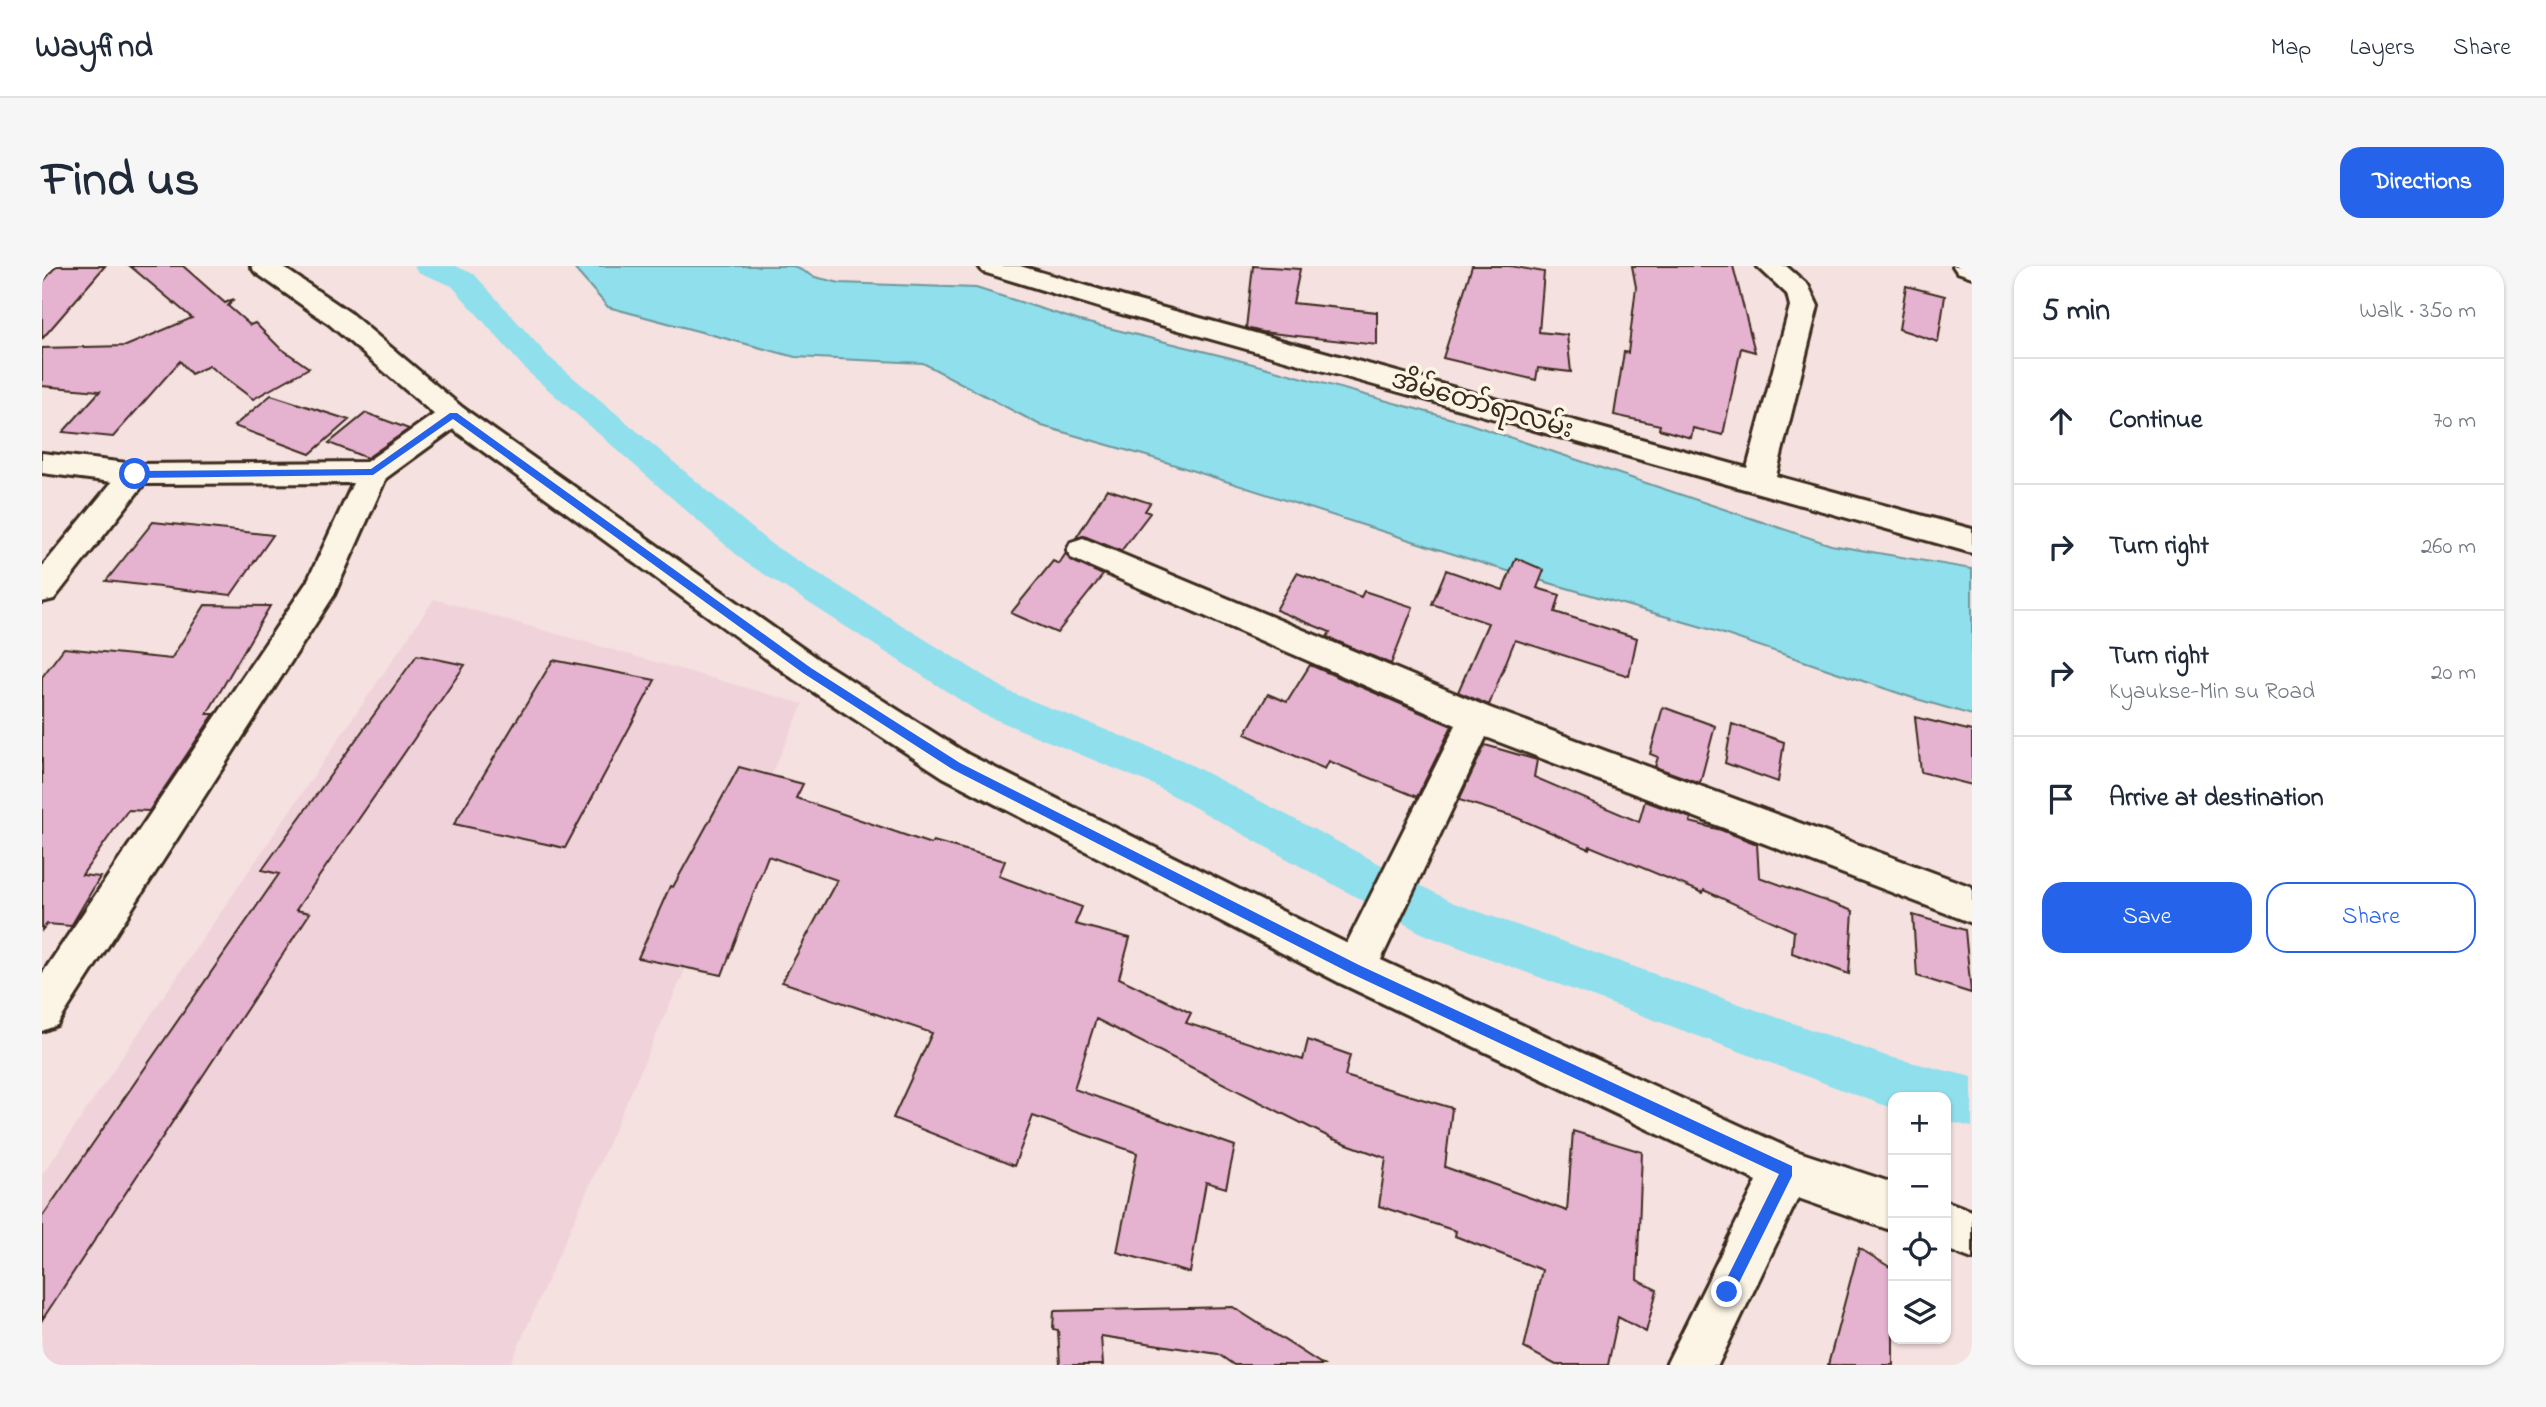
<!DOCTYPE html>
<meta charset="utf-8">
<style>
:root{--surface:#fff;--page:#f6f6f7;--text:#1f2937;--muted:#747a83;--line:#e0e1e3;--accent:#2563eb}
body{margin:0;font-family:"Indie Flower","Noto Sans Myanmar",sans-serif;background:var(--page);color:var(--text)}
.controls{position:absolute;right:21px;bottom:21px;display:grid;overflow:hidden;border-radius:14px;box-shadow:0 2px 5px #0004}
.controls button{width:63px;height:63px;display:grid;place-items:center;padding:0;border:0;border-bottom:2px solid var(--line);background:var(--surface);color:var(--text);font:35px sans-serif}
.stop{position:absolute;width:21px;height:21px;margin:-16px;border:5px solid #2563eb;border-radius:50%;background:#fff}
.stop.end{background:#2563eb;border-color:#fff;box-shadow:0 2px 7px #0008}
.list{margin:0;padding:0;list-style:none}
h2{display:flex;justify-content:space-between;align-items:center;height:91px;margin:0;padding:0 28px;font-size:30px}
h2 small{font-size:23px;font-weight:400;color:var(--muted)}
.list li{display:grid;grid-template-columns:46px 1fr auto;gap:21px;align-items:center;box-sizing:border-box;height:126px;padding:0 28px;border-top:2px solid var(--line)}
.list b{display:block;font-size:26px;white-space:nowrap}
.list p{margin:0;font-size:23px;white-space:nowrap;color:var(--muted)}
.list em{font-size:23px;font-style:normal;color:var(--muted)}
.actions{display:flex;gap:14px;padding:21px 28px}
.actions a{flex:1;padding:16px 0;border:2px solid var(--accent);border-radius:21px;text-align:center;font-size:24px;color:var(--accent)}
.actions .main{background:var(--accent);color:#fff}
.icon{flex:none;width:38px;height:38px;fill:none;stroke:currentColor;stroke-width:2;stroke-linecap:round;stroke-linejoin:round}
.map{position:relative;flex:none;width:1930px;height:1099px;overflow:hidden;border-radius:21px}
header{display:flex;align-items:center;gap:42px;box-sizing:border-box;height:98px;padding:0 35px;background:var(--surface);border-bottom:2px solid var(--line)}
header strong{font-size:33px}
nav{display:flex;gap:38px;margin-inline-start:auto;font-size:24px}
.intro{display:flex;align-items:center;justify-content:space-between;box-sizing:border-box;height:168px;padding:0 42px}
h1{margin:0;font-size:49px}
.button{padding:18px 32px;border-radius:21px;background:var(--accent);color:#fff;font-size:24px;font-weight:700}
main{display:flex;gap:42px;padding:0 42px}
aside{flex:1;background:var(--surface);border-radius:21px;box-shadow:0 2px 5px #0004}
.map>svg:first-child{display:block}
</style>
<header>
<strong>Wayfind</strong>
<nav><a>Map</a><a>Layers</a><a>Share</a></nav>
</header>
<div class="intro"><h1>Find us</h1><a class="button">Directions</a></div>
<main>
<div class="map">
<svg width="1930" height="1099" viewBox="0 0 1930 1099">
<rect width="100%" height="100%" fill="#f5e1df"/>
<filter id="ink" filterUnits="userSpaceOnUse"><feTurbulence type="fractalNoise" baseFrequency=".0143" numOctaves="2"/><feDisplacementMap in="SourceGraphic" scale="14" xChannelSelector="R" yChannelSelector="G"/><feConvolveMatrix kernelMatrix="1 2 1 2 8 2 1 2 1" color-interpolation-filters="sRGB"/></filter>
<g filter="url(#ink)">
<path fill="#f0d3da" d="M392,333L761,438L468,1099H0V909Z"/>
<path fill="#90dfed" stroke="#6e979a" stroke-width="2" d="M530,0H751L773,11L798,17L934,22L1038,55L1189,92L1425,157L1789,279L1930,303V449L1871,432L1667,363L1452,301L1108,191L1000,160L881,97L753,91L566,41Z"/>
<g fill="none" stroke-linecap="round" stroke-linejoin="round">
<path fill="#90dfed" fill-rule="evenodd" d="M372,0H413L432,8L507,91L729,278L968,426L1140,494L1412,637L1844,790L1930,811V861L1904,855V831H1851V842L1844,840L1381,668L1110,518L940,448L703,296L485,105L410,20L376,6Z"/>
</g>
<path fill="#e5b2d0" stroke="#3b2a1e" stroke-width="2" d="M14,0H63L0,73V17Z
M88,0H141L183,37L192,33L186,40L208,59L213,57L237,81L267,102L211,133L167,100L149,108L138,95L71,171L21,166L58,125L0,120V82L84,80L150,52Z
M1211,0L1258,3L1251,37L1335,46V79L1220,66L1204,62Z
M1430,0H1468L1502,6L1497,66L1525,69L1529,106L1496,102L1494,114L1401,92Z
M1590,0H1691L1713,86L1699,82L1681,169L1651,162L1649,172L1617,163L1618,159L1572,149L1582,86L1586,87L1594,21Z
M1864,20L1903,30L1896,76L1857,63Z
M229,129L307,154L268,188L192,160Z
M324,147L367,163L325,192L287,177Z
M1065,223L1108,237L1103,245L1108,247L1079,285L1042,270L1034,272Z
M111,256L231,269L189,329L64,315Z
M1024,287L1028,294L1061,309L1015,367L969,347L1011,295L1017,298Z
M1474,292L1502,304L1495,322L1518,329L1513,346L1595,372L1587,410L1473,374L1447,439L1416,426L1446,357L1390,338L1404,304L1461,324Z
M1255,307L1319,331L1322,325L1371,341L1349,398L1285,371L1288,366L1234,344Z
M163,339L228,340L165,448H172L107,545L86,544L40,609L58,611L29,660L5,658L0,664V411L22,382L129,393Z
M375,389L423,399L254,644L268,647L0,1054V951L237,608L220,604Z
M511,394L613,414L523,582L412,558Z
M1268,399L1410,460L1375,531L1287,495L1283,503L1203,468L1226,428L1245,436Z
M1621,441L1673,460L1658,517L1613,501L1616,491L1608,488Z
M1873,451L1930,465V519L1879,506Z
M1690,458L1742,476L1736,516L1683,497Z
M1443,479L1495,494L1492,511L1597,556L1603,535L1649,552L1648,556L1679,564L1715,578L1717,611L1811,645L1807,708L1750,687L1752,665L1662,624L1661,627L1548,580L1547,583L1473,551L1417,534Z
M697,501L761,518L754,532L889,578L891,575L963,595L957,610L1040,641L1033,658L1088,672L1077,712L1149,747L1144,757L1261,794L1266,774L1308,789L1303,810L1410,842L1403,901L1525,945L1531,865L1600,886L1595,1014L1615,1024L1604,1066L1576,1051L1566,1099H1514L1482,1082L1500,1004L1413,970L1414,965L1337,940L1344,892L1291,873L1054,753L1032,823L1193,880L1184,922L1164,916L1148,1007L1075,986L1095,887L991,850L972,900L851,852L890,767L740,716L795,614L726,590L680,709L596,692L628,620L631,621Z
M1871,649L1923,664L1929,727L1875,710Z
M1817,982L1851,1003V1099H1786Z
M1191,1041L1281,1099H1192L1176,1088L1059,1070L1061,1099H1018L1016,1064L1011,1063L1012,1045Z"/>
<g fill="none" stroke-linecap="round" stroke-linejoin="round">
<defs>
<path id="minor" d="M937,0H978L1089,33L1705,202L1748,40L1745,28L1715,0H1744L1766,19L1776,40L1734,210L1930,263V287L1069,45L941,6Z
M1911,0H1930V11L1915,6Z
M411,139L421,142L426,149L421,156L344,212L292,329L15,759L0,765V708L265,316L311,217L102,218L12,333L0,336V301L70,216L0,207V187L93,198L324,196L401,142Z
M1041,272L1448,442L1930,621V657L1444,471L1328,717L1313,722L1298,717L1292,703L1414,459L1029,292L1025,284L1029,276Z"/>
<path id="tertiary" d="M209,0H239L307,46L421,142L777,394L927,489L1328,689L1751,884L1851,917V965L1756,932L1676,1099H1624L1715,915L1298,717L901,511L753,414L401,156L287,58L213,6Z
M1904,935L1930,945V993L1904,983Z"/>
</defs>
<use href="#minor" stroke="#3b2a1e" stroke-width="6"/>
<use href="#tertiary" stroke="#3b2a1e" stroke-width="6"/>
<use href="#minor" fill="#fcf5e5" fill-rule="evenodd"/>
<use href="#tertiary" fill="#fcf5e5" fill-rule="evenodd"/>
</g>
</g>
<path fill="#2563eb" d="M408,147H415L769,402L918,497L1317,699L1750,900V910L1690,1031L1685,1033L1680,1031L1678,1026L1737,908L1308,707L910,503L761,407L411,153L331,209L93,212L89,208L93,205L329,203Z"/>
<g text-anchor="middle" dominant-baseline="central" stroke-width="7" stroke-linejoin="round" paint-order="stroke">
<g font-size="26" fill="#3b2a1e" stroke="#fcf5e5">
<text transform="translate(1440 140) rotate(16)">အိမ်တော်ရာလမ်း</text>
</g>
</g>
</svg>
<div class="controls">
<button>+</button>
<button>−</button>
<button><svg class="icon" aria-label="locate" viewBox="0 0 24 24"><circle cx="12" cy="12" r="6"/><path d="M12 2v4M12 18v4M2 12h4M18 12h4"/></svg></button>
<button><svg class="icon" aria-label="layers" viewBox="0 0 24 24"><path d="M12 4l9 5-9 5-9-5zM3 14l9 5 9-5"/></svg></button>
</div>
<div class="stop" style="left:93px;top:208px"></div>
<div class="stop end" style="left:1685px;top:1026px"></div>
</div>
<aside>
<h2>5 min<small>Walk · 350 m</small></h2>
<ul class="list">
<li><svg class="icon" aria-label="ahead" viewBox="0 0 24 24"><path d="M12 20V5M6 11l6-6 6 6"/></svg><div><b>Continue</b></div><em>70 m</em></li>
<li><svg class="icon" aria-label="right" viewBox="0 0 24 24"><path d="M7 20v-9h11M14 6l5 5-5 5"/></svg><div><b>Turn right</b></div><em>260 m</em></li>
<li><svg class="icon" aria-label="right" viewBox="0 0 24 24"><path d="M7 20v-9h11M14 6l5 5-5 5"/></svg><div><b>Turn right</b><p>Kyaukse-Min su Road</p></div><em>20 m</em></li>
<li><svg class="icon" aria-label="arrive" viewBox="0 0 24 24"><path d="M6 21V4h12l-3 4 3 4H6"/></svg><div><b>Arrive at destination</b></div></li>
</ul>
<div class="actions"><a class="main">Save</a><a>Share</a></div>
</aside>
</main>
